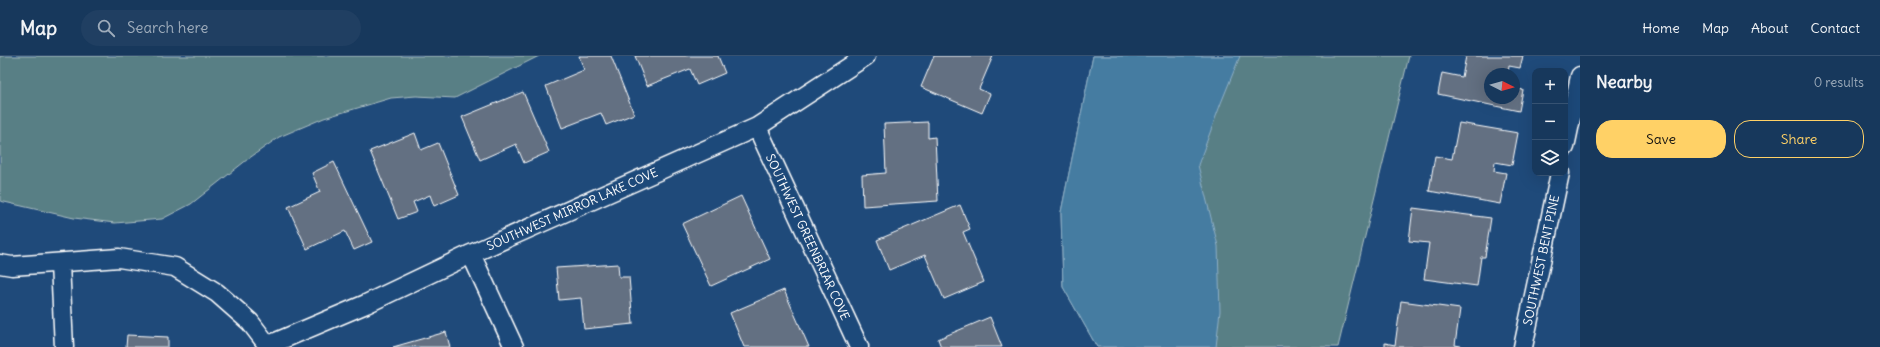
<!DOCTYPE html>
<meta charset="utf-8">
<style>
:root{--surface:#17385c;--page:#203f62;--text:#f1f3f6;--muted:#9eacbb;--line:#365272;--accent:#ffd166}
body{margin:0;font-family:Delius,sans-serif;background:var(--page);color:var(--text)}
.controls{position:absolute;right:12px;top:12px;display:grid;overflow:hidden;border-radius:8px;box-shadow:0 4px 16px #0002}
.controls button{width:36px;height:36px;display:grid;place-items:center;padding:0;border:0;border-bottom:1px solid var(--line);background:var(--surface);color:var(--text);font:20px sans-serif}
.compass{position:absolute;left:1484px;top:12px;width:36px;height:36px;border-radius:50%;background:var(--surface);box-shadow:0 4px 16px #0002;rotate:95deg}
.list{margin:0;padding:0;list-style:none}
h2{display:flex;justify-content:space-between;align-items:center;height:52px;margin:0;padding:0 16px;font-size:17px}
h2 small{font-size:13px;font-weight:400;color:var(--muted)}
.actions{display:flex;gap:8px;padding:12px 16px}
.actions a{flex:1;padding:9px 0;border:1px solid var(--accent);border-radius:16px;text-align:center;font-size:14px;color:var(--accent)}
.actions .main{background:var(--accent);color:#111}
.icon{flex:none;width:22px;height:22px;fill:none;stroke:currentColor;stroke-width:2;stroke-linecap:round;stroke-linejoin:round}
.map{position:relative;flex:none;width:1580px;height:291px;overflow:hidden}
header{display:flex;align-items:center;gap:24px;box-sizing:border-box;height:56px;padding:0 20px;background:var(--surface);border-bottom:1px solid var(--line)}
header strong{font-size:19px}
nav{display:flex;gap:22px;margin-inline-start:auto;font-size:14px}
.search{width:280px;height:36px;background:var(--page);display:flex;align-items:center;gap:10px;box-sizing:border-box;padding:0 14px;border-radius:22px;color:var(--muted);font-size:15px}
main{display:flex}
aside{flex:1;background:var(--surface)}
.map>svg:first-child{display:block}
</style>
<header>
<strong>Map</strong>
<div class="search"><svg class="icon" aria-label="search" viewBox="0 0 24 24"><circle cx="10" cy="10" r="6"/><path d="M15 15l6 6"/></svg>Search here</div>
<nav><a>Home</a><a>Map</a><a>About</a><a>Contact</a></nav>
</header>
<main>
<div class="map">
<svg width="1580" height="291" viewBox="0 0 1580 291">
<rect width="100%" height="100%" fill="#1f4a7a"/>
<filter id="ink" filterUnits="userSpaceOnUse"><feTurbulence type="fractalNoise" baseFrequency=".025" numOctaves="2"/><feDisplacementMap in="SourceGraphic" scale="8" xChannelSelector="R" yChannelSelector="G"/><feConvolveMatrix kernelMatrix="1 2 1 2 8 2 1 2 1" color-interpolation-filters="sRGB"/></filter>
<g filter="url(#ink)">
<path fill="#587f85" stroke="#acbfc2" d="M0,0H539L455,42L416,40L391,42L324,62L279,81L248,103L191,148L162,163L115,167L74,162L0,145Z
M1093,0H1409L1338,291H1097L1063,231L1061,156Z"/>
<path fill="#447ba1" stroke="#8fb0c7" d="M1093,0H1240L1221,47L1198,109L1218,190L1220,255L1216,291H1097L1063,231L1061,156Z"/>
<path fill="#637082" stroke="#fff" d="M579,0H611L634,58L606,69L601,57L562,72L546,30L584,14Z
M635,0H718L725,17L697,29L690,13L647,30Z
M934,0H993L979,33L990,38L982,57L921,31Z
M1466,0H1523L1520,12L1509,10L1508,18H1490V42H1514V32L1523,34L1519,55L1438,38L1442,17L1462,21Z
M523,36L549,96L524,107L516,88L480,104L462,61Z
M928,66V82L935,81L938,145L863,150L862,119L886,117L884,68Z
M1459,67L1518,77L1512,109L1495,106L1494,115L1506,117L1500,148L1429,135L1435,100L1452,103Z
M415,77L421,94L438,87L459,139L434,150L430,139L413,146L417,156L398,163L370,95Z
M334,106L372,186L354,194L345,175L307,193L288,151L320,136L312,117Z
M741,140L770,203L711,230L682,168Z
M960,149L970,173L963,176L984,226L944,243L925,199L889,214L877,184Z
M1413,152L1491,162L1485,201H1481L1477,230L1424,223L1429,187L1409,185Z
M618,208L619,221H629L633,268L584,273L581,242L559,244L556,212Z
M784,234L809,291H744L730,257Z
M1401,245L1460,253L1455,289L1466,291H1385V287L1395,289Z
M990,261L1002,291H941L938,283Z
M446,276L450,291H393Z
M127,279L168,281V291H126Z"/>
<g fill="none" stroke-linecap="round" stroke-linejoin="round">
<defs>
<path id="minor" d="M757,71L859,291
M1565,91L1580,20
M471,198L514,291
M0,208L12,210L119,202L175,211L217,237L250,266L269,291
M60,208L64,291
M269,289L366,248L471,198L757,71L866,0
M1523,291L1560,117"/>
</defs>
<use href="#minor" stroke="#fff" stroke-width="21"/>
<use href="#minor" stroke="#1f4a7a" stroke-width="18"/>
</g>
</g>
<g text-anchor="middle" dominant-baseline="central" stroke-width="3" stroke-linejoin="round" paint-order="stroke">
<g font-size="12" fill="#fff" stroke="#1f4a7a">
<text transform="translate(572 153) rotate(-24)">SOUTHWEST MIRROR LAKE COVE</text>
<text transform="translate(808 181) rotate(65)">SOUTHWEST GREENBRIAR COVE</text>
<text transform="translate(1541 204) rotate(-78)">SOUTHWEST BENT PINE</text>
</g>
</g>
</svg>
<div class="controls">
<button>+</button>
<button>−</button>
<button><svg class="icon" aria-label="layers" viewBox="0 0 24 24"><path d="M12 4l9 5-9 5-9-5zM3 14l9 5 9-5"/></svg></button>
</div>
<svg class="compass" viewBox="-18 -18 36 36"><path d="M0-13l5 13h-10z" fill="#e53935"/><path d="M0 13l5-13h-10z" fill="#9eacbb"/></svg>
</div>
<aside>
<h2>Nearby<small>0 results</small></h2>
<ul class="list">
</ul>
<div class="actions"><a class="main">Save</a><a>Share</a></div>
</aside>
</main>
